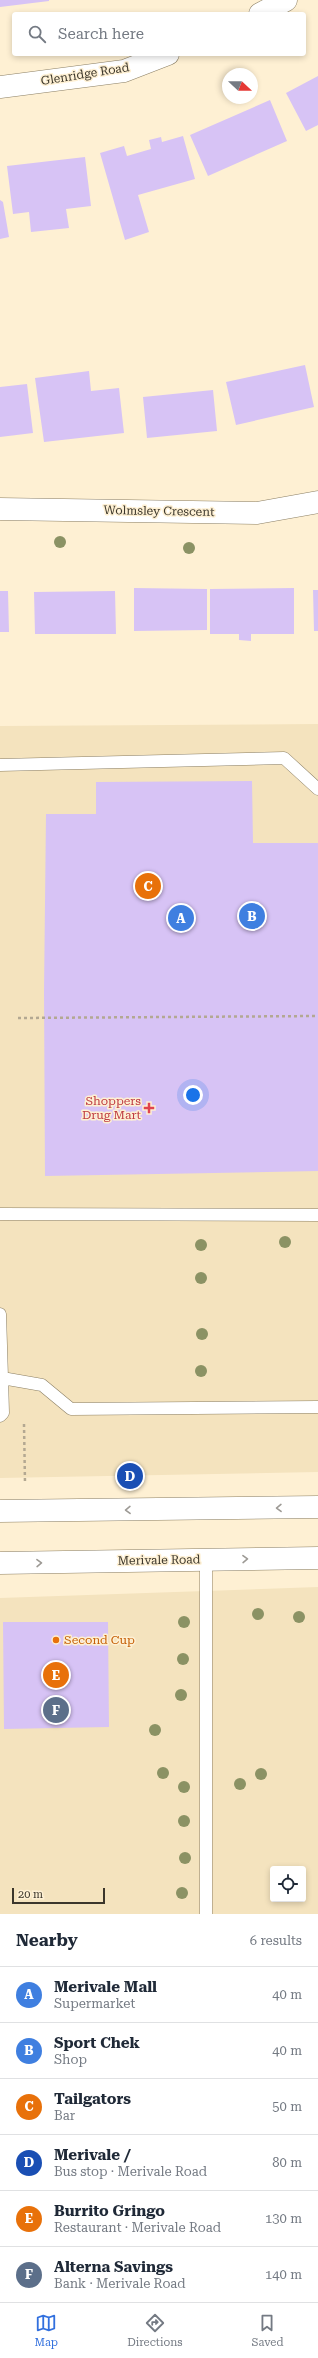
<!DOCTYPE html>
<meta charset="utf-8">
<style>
:root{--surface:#fff;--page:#f6f6f7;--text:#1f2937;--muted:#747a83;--line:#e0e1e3;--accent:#3270de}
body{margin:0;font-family:"Roboto Serif",serif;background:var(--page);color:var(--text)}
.controls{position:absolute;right:12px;bottom:12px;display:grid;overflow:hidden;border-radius:4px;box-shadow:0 2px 6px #0003}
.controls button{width:36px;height:36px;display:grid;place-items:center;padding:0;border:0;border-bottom:1px solid var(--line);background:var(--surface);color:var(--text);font:20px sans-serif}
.compass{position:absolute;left:222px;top:68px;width:36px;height:36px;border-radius:50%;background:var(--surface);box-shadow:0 2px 6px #0003;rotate:112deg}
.scale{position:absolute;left:12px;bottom:10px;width:93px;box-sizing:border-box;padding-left:4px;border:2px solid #3b362b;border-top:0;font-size:11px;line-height:14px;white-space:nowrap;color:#3b362b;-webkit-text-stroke:3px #fef0d3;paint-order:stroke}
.you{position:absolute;left:193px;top:1095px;width:14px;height:14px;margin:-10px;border:3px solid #fff;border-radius:50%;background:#1a73e8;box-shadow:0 0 0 6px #1a73e833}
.badge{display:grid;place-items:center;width:26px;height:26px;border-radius:50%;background:var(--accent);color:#fff;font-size:13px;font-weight:700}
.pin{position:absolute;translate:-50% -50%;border:2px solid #fff;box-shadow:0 1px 4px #0006}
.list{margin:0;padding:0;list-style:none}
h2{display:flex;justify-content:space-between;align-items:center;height:52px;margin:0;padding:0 16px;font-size:17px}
h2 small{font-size:13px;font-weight:400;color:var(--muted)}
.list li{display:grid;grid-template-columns:26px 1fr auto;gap:12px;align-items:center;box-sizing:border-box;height:56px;padding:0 16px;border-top:1px solid var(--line)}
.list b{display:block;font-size:15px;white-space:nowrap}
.list p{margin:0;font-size:13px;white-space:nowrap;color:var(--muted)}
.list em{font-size:13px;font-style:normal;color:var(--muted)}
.icon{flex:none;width:22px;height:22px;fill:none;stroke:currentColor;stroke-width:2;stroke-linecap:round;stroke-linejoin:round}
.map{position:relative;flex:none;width:318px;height:1914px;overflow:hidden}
.search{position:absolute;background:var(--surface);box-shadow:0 2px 6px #0003;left:12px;right:12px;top:12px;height:44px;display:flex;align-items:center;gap:10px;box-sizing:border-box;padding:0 14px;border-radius:4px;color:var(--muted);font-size:15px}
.sheet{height:388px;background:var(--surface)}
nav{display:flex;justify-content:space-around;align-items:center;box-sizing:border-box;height:56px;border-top:1px solid var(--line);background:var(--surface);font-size:11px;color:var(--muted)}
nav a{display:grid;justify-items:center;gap:2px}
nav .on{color:var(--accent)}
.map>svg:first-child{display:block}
</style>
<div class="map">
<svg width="318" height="1914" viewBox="0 0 318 1914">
<rect width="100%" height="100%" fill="#fef0d3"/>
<path fill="#f4e3be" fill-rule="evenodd" d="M318,724V1472L0,1478V726Z
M318,1587V1914H0V1598ZM273,1869H303V1899H273Z"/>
<path fill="#d7c3f5" d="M0,0H49V1L0,7Z
M318,76V125L306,131L286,93Z
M270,100L287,141L208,176L190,135Z
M183,136L195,179L138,195L149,232L125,240L100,153L124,146L127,156L151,149L149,140L161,137L162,142Z
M85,157L91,206L66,209L69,228L31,232L29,212L13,214L7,166Z
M0,200L3,202L9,237L0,239Z
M305,365L314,407L236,425L226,382Z
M89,371L91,391L119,388L124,433L44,442L35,378Z
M27,384L33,433L0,437V387Z
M213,390L217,431L147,438L143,397Z
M134,588L207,589V630L134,631Z
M294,588V634H251V641L239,640V634H210V589Z
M313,590H318V631H314Z
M0,591H8L9,632H0Z
M115,591L116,634H35L34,592Z
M252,781L253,843H318V1171L45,1176L44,992L46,814H96V782Z
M3,1622H108L109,1727L4,1729Z"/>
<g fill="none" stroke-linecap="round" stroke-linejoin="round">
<defs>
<path id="service" d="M0,765L284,758L318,789
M0,1214L318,1215
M0,1314L2,1378L42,1385L71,1409L318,1407
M0,1416L3,1413L2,1378
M206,1560V1914"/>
<path id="minor" d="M260,14L286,0
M0,87L124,71L168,54
M0,509L257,513L318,502"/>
<path id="secondary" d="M0,1511L318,1507
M0,1563L318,1558"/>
</defs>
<use href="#service" stroke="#8b7f64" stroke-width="13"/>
<use href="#minor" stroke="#8b7f64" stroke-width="23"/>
<use href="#secondary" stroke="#8b7f64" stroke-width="23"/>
<path stroke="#b3a892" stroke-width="2.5" stroke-dasharray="3 3" stroke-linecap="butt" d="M18,1018L318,1016
M24,1424L25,1483"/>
<use href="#service" stroke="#fff" stroke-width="12"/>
<use href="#minor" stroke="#fff" stroke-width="22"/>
<use href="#secondary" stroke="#fff" stroke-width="22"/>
</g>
<g fill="#8b9264">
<circle cx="60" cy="542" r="6"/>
<circle cx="189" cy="548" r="6"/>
<circle cx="285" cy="1242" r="6"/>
<circle cx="201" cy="1245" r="6"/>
<circle cx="201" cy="1278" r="6"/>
<circle cx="202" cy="1334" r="6"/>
<circle cx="201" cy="1371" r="6"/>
<circle cx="258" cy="1614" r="6"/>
<circle cx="299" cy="1617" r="6"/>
<circle cx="184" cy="1622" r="6"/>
<circle cx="183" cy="1659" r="6"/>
<circle cx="181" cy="1695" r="6"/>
<circle cx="155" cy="1730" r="6"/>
<circle cx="163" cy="1773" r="6"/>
<circle cx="261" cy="1774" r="6"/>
<circle cx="240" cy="1784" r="6"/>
<circle cx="184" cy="1787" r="6"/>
<circle cx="184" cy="1821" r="6"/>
<circle cx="185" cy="1858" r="6"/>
<circle cx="182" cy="1893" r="6"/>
</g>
<defs><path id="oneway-chevron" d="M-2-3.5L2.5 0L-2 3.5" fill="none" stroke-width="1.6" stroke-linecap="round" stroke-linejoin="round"/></defs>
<g stroke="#9d9a95">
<use href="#oneway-chevron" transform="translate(279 1508) rotate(179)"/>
<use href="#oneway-chevron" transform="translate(128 1510) rotate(179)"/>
<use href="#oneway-chevron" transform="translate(245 1559) rotate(-1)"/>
<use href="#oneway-chevron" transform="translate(39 1563) rotate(-1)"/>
</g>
<path fill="#e0444e" stroke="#fef0d3" stroke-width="1.5" d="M147 1102h4v4h4v4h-4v4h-4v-4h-4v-4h4z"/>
<circle fill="#e8710a" stroke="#fef0d3" stroke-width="1.5" cx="56" cy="1640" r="4"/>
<g text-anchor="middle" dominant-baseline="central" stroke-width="3" stroke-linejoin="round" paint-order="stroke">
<g font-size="12" fill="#3b362b" stroke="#fef0d3">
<text transform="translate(85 74) rotate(-9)">Glenridge Road</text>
<text transform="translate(159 511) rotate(1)">Wolmsley Crescent</text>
<text transform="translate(159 1560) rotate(-1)">Merivale Road</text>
</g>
<g font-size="12" fill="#be3a42" stroke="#fef0d3" text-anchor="end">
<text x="141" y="1101">Shoppers<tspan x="141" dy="14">Drug Mart</tspan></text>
</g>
<g font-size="12" fill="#c56008" stroke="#fef0d3" text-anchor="start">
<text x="64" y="1640">Second Cup</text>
</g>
</g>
</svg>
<div class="controls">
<button><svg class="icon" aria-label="locate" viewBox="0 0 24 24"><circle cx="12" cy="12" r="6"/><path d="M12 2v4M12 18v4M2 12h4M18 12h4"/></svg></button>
</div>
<svg class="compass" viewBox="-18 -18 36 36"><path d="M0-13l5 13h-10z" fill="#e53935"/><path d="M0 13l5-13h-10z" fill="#747a83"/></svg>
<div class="scale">20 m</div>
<div class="you"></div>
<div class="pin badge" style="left:181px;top:918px;background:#3f7fe0">A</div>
<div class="pin badge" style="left:252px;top:916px;background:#3f7fe0">B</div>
<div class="pin badge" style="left:148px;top:886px;background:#e8710a">C</div>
<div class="pin badge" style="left:130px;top:1476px;background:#1a4fb4">D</div>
<div class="pin badge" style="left:56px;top:1675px;background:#e8710a">E</div>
<div class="pin badge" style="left:56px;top:1710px;background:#5c6f8a">F</div>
<div class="search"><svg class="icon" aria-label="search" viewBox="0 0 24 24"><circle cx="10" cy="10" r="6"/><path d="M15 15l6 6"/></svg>Search here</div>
</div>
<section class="sheet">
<h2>Nearby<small>6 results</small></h2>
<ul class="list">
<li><span class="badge" style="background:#3f7fe0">A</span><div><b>Merivale Mall</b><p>Supermarket</p></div><em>40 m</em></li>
<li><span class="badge" style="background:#3f7fe0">B</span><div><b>Sport Chek</b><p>Shop</p></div><em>40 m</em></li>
<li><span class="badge" style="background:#e8710a">C</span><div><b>Tailgators</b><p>Bar</p></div><em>50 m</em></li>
<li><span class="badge" style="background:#1a4fb4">D</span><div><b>Merivale /</b><p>Bus stop · Merivale Road</p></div><em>80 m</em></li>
<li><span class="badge" style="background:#e8710a">E</span><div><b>Burrito Gringo</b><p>Restaurant · Merivale Road</p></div><em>130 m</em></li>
<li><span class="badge" style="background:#5c6f8a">F</span><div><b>Alterna Savings</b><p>Bank · Merivale Road</p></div><em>140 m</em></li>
</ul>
</section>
<nav>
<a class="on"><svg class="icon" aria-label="map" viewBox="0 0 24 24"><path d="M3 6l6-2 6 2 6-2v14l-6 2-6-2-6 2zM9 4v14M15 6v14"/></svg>Map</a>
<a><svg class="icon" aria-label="directions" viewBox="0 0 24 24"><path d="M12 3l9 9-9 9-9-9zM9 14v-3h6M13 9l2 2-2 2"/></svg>Directions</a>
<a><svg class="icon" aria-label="saved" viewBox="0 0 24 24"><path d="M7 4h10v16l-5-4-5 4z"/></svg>Saved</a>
</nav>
